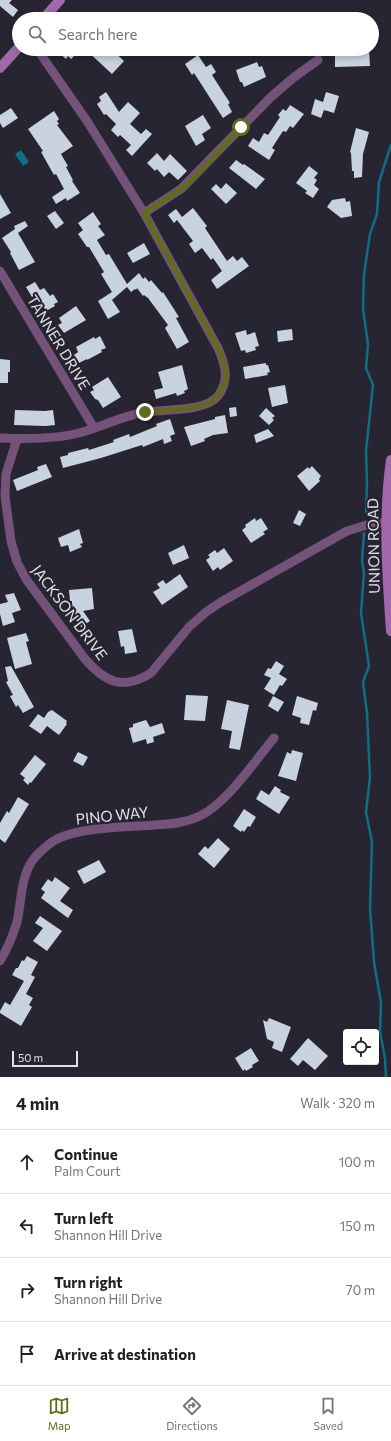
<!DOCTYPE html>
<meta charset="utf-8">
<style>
:root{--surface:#fff;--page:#f6f6f6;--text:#222;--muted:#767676;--line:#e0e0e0;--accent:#616c19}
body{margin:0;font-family:Commissioner,sans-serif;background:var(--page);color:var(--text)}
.controls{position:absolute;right:12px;bottom:12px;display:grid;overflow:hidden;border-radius:4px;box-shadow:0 2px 6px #0003}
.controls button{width:36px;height:36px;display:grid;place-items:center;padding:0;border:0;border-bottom:1px solid var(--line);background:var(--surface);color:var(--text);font:20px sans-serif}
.scale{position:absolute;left:12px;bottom:10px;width:66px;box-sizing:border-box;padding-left:4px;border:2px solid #e2e1e9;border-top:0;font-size:11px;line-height:14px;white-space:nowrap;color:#e2e1e9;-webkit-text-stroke:3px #262531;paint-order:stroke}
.stop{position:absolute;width:12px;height:12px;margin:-9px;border:3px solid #616c19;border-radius:50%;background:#fff}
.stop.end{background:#616c19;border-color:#fff;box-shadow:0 1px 4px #0008}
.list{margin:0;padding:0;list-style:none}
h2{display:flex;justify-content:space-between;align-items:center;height:52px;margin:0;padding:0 16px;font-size:17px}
h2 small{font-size:13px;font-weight:400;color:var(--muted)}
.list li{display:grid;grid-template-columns:26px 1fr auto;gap:12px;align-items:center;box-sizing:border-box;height:64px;padding:0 16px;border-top:1px solid var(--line)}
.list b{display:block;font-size:15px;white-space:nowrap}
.list p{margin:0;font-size:13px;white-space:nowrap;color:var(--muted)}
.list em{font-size:13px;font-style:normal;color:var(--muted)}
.icon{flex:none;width:22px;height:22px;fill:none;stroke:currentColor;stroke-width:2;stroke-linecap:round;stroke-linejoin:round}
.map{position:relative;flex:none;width:391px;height:1077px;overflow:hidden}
.search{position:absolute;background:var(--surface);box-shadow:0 2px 6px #0003;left:12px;right:12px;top:12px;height:44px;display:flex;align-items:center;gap:10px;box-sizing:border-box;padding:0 14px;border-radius:22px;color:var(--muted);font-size:15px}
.sheet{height:308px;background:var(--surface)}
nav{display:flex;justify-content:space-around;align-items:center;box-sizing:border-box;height:56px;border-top:1px solid var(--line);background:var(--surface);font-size:11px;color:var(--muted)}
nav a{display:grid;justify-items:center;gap:2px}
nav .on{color:var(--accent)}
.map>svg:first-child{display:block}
</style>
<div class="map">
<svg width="391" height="1077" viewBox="0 0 391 1077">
<rect width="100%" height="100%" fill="#262531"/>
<path fill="#116d84" d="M21,150L29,162L23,166L15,154Z"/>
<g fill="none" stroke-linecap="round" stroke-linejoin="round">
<path stroke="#116d84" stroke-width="2.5" d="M366,512L367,484L366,451L373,385L366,368L368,345L363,308L364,274L370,234L377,214L379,182L391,145
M364,533L362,561L364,573L361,613L369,666L363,682L367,713L370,777L366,812L372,842L370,908L374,962L381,1003L380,1031L385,1059L386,1077"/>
</g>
<path fill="#c8d2e0" d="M0,0H12L9,3L18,10L13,17L0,6Z
M55,49H81L71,59L68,56L66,59Z
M85,49H111L124,61L112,74Z
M369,49L370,66L335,67V53H342V50Z
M198,55L206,67L211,64L216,72L212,75L230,103L228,104L232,112L223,118L194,73L192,75L185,64Z
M257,62L259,67L262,66L266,77L244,87L242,82H240L236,70Z
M106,92L119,112L128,102L140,113L130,124L141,134L146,129L152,134L132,156L126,150L131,145L120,135L118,137L111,130L116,124L106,114L104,115L97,104L101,101L99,97Z
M326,92L339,96L334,113L324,110L321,118L311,114L315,99L323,102Z
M290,105L304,114L293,128L290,126L286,132L283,131L272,148L275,150L269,160L248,146L253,138L259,142L264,133L268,135L280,117L278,115L283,109L286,111Z
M11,108L18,118L3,128L0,123V115Z
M54,111L59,119L57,121L59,124L57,125L73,146L61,154L68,166L66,167L73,180L72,181L80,193L67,201L66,198L56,204L52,197L64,189L56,174L54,175L41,152L43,151L28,129Z
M203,115L211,128L202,134L205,140L196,146L185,126Z
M356,128L369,132L363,154L362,177L354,178V171H352L351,153L350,152Z
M157,153L164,161L170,154L187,171L178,180L169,172L164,177L157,169L155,171L147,163Z
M236,160L243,165L244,164L265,179L256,189L229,168Z
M309,166L318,173L314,178L317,180L314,185L319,189L313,198L305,193L307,191L296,183Z
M226,183L237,193L226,204L211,189L216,184L221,189Z
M0,194L11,213L0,219Z
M345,198L346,202L350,201L352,216L341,218L327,207L332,200Z
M193,208L207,226L205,228L227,261L233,256L237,261L242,257L249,266L217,289L211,280L222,271L213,258L211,260L202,248L195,253L189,244L193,241L177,220L174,223L168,215L176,209L182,217Z
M55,211L64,223L56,229L47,216Z
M93,212L101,224L98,226L105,235L97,240L106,255L109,254L127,284L139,273L143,279L145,277L149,282L151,280L162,293L163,292L179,317L176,318L189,342L177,349L165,328L168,325L148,298L144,295L143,296L137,288L136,290L135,289L131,292L127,287L112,300L120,312L108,319L98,301L112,292L101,274L104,272L89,247H87L78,234L83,230L78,223Z
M25,221L28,226L18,233L35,262L19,270L10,253L11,252L2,238L15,229L14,226Z
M144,243L150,254L133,263L127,253Z
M35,282L40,290L44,288L50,296L53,294L58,302L54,304L55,306L46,311L36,294L32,297L26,287Z
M76,306L86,320L64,333L58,325L62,323L59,318Z
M292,329L293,340L278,342L277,331Z
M246,330L247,335L255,332L259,346L255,347L256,350L246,353L245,350L241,351L235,333Z
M100,336L106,348L101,350L102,352L87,360V359L79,363L74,355L78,352L76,347L94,337L95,339Z
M0,359L10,360V372H8V383H0Z
M266,363V365H268L270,372L267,373L268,375L245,379L243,367Z
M182,365L188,389L184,391L185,393L177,396L176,393L156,399L154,390L163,388L158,372Z
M108,377L121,397L103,408L98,400L95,399L90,392L94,390L92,387Z
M285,385L288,403L272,407L268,388Z
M236,407L237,416L230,417L229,408Z
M266,408L275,416L272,418L274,420L269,425L259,416Z
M15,410L45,411L53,410L55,425L46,426L14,425Z
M225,415L228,433L213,435L204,439L205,441L191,446L184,427L215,419V417Z
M170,419L175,434L170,436L172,441L164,444L163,439L143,447L142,445L101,458L63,468L60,457L68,455V453L88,448L89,450L114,442L113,440L129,434L130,437L157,426L156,424Z
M268,429L274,436L256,443L254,435Z
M46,464L52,477L17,491L13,480L38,470L37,467Z
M312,466L321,476L319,479L320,481L309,491L297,476L308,467L309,469Z
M299,510L306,514L300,526L293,523Z
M255,518L256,521L261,518L268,529L263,532L265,534L251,543L242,530L246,527L245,525Z
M79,529L83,543L80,544L82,547L70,552L68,545L61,547L58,538Z
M184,545L189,558L173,565L168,553Z
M224,548L233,561L220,570L218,567L213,571L206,560L210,557L208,555L215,550L217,553Z
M180,574L188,587L162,605L153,592L160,588L157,584L163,580L166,584Z
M92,588L94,609L83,611L90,621L81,627L76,620L74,606L72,607V601H70L69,590Z
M14,593L21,610L12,613L15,622L3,626L0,614V604L8,602L5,595Z
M132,629L137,652L125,654L124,646L121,647L118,631Z
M26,633L29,641L26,642L32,664L15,669L7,638Z
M276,661L284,666L279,674L287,679L282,686L280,685L274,695L264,689L271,678L264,675L268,668L271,669Z
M11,666L34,707L23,713L18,705L16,707L10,696L13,695L6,682L8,681L5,667Z
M186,695L208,696L205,721L184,720Z
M273,696L284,702L278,712L268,706Z
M297,696L318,703L316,711L313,710L309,725L300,723L301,718L292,715Z
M227,700L249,705L240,750L229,748L232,731L221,729Z
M52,710L67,721L66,723L67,724L59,735L47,726L41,734L29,726L38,714L44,718L48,712Z
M146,720L150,727L162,723L165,733L153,737L154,742L147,744L146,739L133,743L129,728L133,727V724Z
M292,750L303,753L296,781L278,776L287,752L291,754Z
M78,752L88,757L83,766L73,761Z
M35,755L46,764L31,783L30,782L28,785L23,780L25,778L20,774Z
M275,786L281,790L280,792L290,797L279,814L256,799L261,790L269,795Z
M18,797L29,804L5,843L0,839V823L7,811L9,813Z
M244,809L256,817L250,827L248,826L244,832L242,830L241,832L233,826Z
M218,838L230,849L214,868L198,854L205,846L208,849Z
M99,860L106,872L84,884L77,871Z
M55,877L70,888L60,901L73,910L68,918L41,898L45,892L41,889L48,879L52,882Z
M40,916L62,931L47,951L33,941L43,928L35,923Z
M27,956L38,962L31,975L35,977L26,994L33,998L29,1005L32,1007L21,1026L0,1013V1011L5,1002L10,1005L24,981L12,975L16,968H18L22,960L24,961Z
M269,1018L291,1027L282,1052L272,1048L274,1042L267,1039L263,1020L267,1022Z
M308,1038L328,1056L315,1070L303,1060L298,1066L290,1059Z
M251,1048L259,1061L252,1065L253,1067L246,1071L245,1069L243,1071L235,1058Z"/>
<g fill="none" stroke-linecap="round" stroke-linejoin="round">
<path stroke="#75527a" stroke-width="9" d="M144,213L181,189L271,97L293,78L318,60
M0,271L94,428
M0,438C23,439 56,439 79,433C101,427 122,416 145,412C165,409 205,412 218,396C230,380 225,364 218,348L144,213L87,121L37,49
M17,439L6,474L5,496L11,541L17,562L26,579L85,659C105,682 123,691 151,673L189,627L206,612L221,602L347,531L370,524L391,522
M0,961C7,949 13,936 17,922C22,900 20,874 36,856C42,850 49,843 57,839C82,827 127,827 155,825C171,824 185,823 200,816C227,803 254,762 274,738"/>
<path stroke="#a169aa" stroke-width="10" d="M43,19L60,0
M0,68L19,47
M391,460C383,517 387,574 391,631"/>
</g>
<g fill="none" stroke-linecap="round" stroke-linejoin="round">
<path stroke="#616c19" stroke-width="5" d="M145,412C164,410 189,410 207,404C217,400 226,385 226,374C226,365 221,356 218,348L144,213L181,189L195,177L241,127"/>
</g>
<g text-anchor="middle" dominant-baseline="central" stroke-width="4" stroke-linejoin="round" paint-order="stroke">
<g font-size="15" fill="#e2e1e9" stroke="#262531">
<text transform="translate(59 342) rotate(59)">TANNER DRIVE</text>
<text transform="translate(373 546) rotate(-91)">UNION ROAD</text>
<text transform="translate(70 612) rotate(53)">JACKSON DRIVE</text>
<text transform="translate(112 815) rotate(-6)">PINO WAY</text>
</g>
</g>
</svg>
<div class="controls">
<button><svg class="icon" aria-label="locate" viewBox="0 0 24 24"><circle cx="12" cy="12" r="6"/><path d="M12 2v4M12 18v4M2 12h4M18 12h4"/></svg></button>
</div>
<div class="scale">50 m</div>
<div class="stop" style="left:241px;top:127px"></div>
<div class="stop end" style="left:145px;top:412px"></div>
<div class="search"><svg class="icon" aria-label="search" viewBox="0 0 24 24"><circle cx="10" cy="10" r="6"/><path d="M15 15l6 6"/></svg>Search here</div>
</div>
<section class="sheet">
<h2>4 min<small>Walk · 320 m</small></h2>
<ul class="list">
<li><svg class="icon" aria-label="ahead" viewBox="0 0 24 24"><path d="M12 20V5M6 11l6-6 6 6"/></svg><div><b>Continue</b><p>Palm Court</p></div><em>100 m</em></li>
<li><svg class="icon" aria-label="left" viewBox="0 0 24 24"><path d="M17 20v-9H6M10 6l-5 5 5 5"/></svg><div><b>Turn left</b><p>Shannon Hill Drive</p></div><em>150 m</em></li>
<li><svg class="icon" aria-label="right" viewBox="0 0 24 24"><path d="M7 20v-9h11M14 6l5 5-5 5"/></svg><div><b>Turn right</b><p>Shannon Hill Drive</p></div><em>70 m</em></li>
<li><svg class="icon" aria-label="arrive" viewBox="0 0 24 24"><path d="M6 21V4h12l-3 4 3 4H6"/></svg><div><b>Arrive at destination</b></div></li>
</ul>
</section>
<nav>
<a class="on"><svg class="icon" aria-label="map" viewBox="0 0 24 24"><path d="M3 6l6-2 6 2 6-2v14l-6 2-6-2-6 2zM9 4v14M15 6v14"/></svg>Map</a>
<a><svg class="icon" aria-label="directions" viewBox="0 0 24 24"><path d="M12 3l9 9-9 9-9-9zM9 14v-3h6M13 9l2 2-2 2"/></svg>Directions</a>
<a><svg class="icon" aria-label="saved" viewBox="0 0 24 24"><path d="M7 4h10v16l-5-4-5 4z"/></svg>Saved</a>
</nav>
